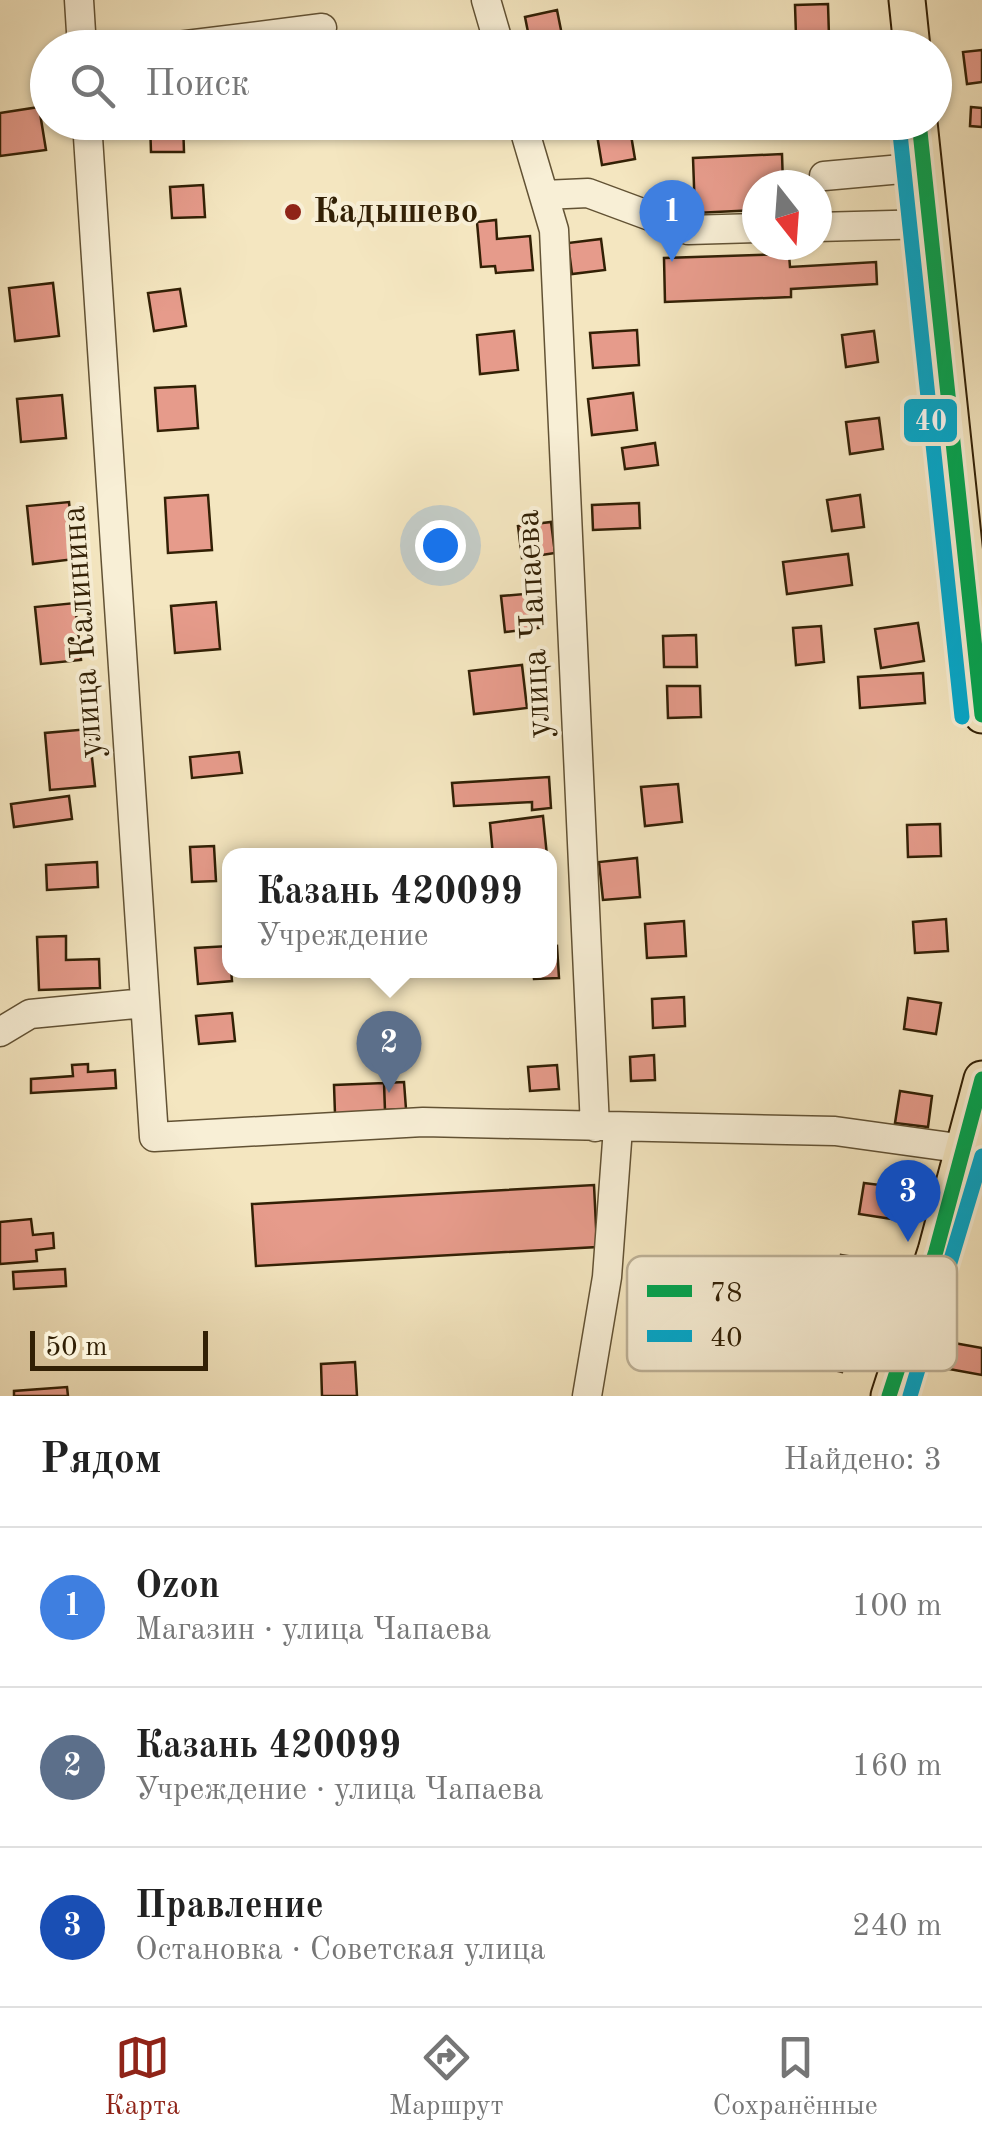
<!DOCTYPE html>
<html lang="ru">
<meta charset="utf-8">
<style>
:root{--surface:#fff;--page:#f6f6f6;--text:#222;--muted:#767676;--line:#e0e0e0;--accent:#8f2418}
body{margin:0;font-family:"Old Standard TT",serif;background:var(--page);color:var(--text)}
.compass{position:absolute;left:742px;top:170px;width:90px;height:90px;border-radius:50%;background:var(--surface);box-shadow:0 2px 8px #0004;rotate:163deg}
.scale{position:absolute;left:30px;bottom:25px;width:178px;box-sizing:border-box;padding-left:10px;border:5px solid #322005;border-top:0;font-size:28px;line-height:35px;white-space:nowrap;color:#322005;-webkit-text-stroke:8px #f8efd6;paint-order:stroke}
.you{position:absolute;left:440px;top:545px;width:35px;height:35px;margin:-25px;border:8px solid #fff;border-radius:50%;background:#1a73e8;box-shadow:0 0 0 15px #1a73e833}
.badge{display:grid;place-items:center;width:65px;height:65px;border-radius:50%;background:var(--accent);color:#fff;font-size:32px;font-weight:700}
.pin{position:absolute;translate:-50% -82px;filter:drop-shadow(0 2px 5px #0008)}
.pin::after{content:'';position:absolute;top:52px;width:35px;height:30px;background:inherit;clip-path:polygon(0 0,100% 0,50% 100%)}
.popup{position:absolute;left:222px;top:848px;width:335px;height:130px;box-sizing:border-box;display:grid;place-content:center;border-radius:20px;background:var(--surface);filter:drop-shadow(0 2px 8px #0005);font-size:32px;white-space:nowrap;color:var(--muted)}
.popup b{font-size:38px;color:var(--text)}
.popup::after{content:'';position:absolute;left:50%;top:100%;margin-left:-20px;border:20px solid transparent;border-top-color:var(--surface)}
.list{margin:0;padding:0;list-style:none}
h2{display:flex;justify-content:space-between;align-items:center;height:130px;margin:0;padding:0 40px;font-size:42px}
h2 small{font-size:32px;font-weight:400;color:var(--muted)}
.list li{display:grid;grid-template-columns:65px 1fr auto;gap:30px;align-items:center;box-sizing:border-box;height:160px;padding:0 40px;border-top:2px solid var(--line)}
.list b{display:block;font-size:38px;white-space:nowrap}
.list p{margin:0;font-size:32px;white-space:nowrap;color:var(--muted)}
.list em{font-size:32px;font-style:normal;color:var(--muted)}
.icon{flex:none;width:55px;height:55px;fill:none;stroke:currentColor;stroke-width:2;stroke-linecap:round;stroke-linejoin:round}
.map{position:relative;flex:none;width:982px;height:1396px;overflow:hidden}
.search{position:absolute;background:var(--surface);box-shadow:0 2px 8px #0004;left:30px;right:30px;top:30px;height:110px;display:flex;align-items:center;gap:25px;box-sizing:border-box;padding:0 35px;border-radius:55px;color:var(--muted);font-size:38px}
.sheet{height:610px;background:var(--surface)}
nav{display:flex;justify-content:space-around;align-items:center;box-sizing:border-box;height:140px;border-top:2px solid var(--line);background:var(--surface);font-size:28px;color:var(--muted)}
nav a{display:grid;justify-items:center;gap:5px}
nav .on{color:var(--accent)}
.map>svg:first-child{display:block}
</style>
<div class="map">
<svg width="982" height="1396" viewBox="0 0 982 1396">
<rect width="100%" height="100%" fill="#f4e6c0"/>
<filter id="stains"><feTurbulence type="fractalNoise" baseFrequency=".002" numOctaves="4"/><feColorMatrix values="0 0 0 0 .2 0 0 0 0 .09 0 0 0 0 .02 0 0 0 .5 -.17"/></filter>
<radialGradient id="worn" r=".72"><stop offset=".6" stop-color="#630" stop-opacity="0"/><stop offset="1" stop-color="#630" stop-opacity=".3"/></radialGradient>
<path fill="#e69b8b" stroke="#322005" stroke-width="2.5" d="M828,4L829,36H796L795,5Z
M557,10L561,30L529,37L525,17Z
M982,50V82L967,84L963,52Z
M39,107L46,150L0,156V113Z
M971,107L982,108V127L970,126Z
M150,122H183L184,152H151Z
M552,122H585V125L553,130Z
M630,129L635,159L602,165L597,135Z
M782,154L783,185H757V210L695,213L693,158Z
M203,185L205,217L172,218L170,187Z
M496,220L497,239L530,236L533,270L496,273L495,266L481,267L477,222Z
M601,239L605,270L572,274L568,243Z
M789,254L790,267L876,262L877,284L791,289V297L665,302L664,258Z
M53,283L59,336L15,341L9,288Z
M180,289L186,326L154,331L148,293Z
M637,330L639,365L593,368L590,333Z
M514,331L518,370L480,374L477,335Z
M874,331L878,362L846,367L842,335Z
M195,386L198,428L158,431L155,388Z
M633,393L637,430L592,435L588,399Z
M62,395L66,438L21,442L17,399Z
M879,418L883,449L850,454L846,422Z
M655,443L658,465L625,469L622,448Z
M208,495L212,550L168,553L165,498Z
M860,495L864,527L832,531L827,500Z
M69,502L75,559L33,564L27,506Z
M639,503L640,528L593,530L592,505Z
M551,522L555,553L522,558L518,526Z
M848,554L852,585L787,594L783,562Z
M535,593L539,628L505,632L501,596Z
M216,602L220,649L175,653L171,606Z
M75,603L81,660L41,664L35,607Z
M918,623L924,661L881,668L875,629Z
M821,626L824,662L796,665L793,628Z
M696,635L697,667H664L663,636Z
M522,665L527,708L474,714L469,671Z
M923,673L925,703L860,708L858,677Z
M667,686H700L701,717L668,718Z
M89,729L95,786L50,790L45,733Z
M239,752L242,773L192,778L190,757Z
M549,777L551,808L532,810V802L454,806L452,783Z
M678,784L682,822L645,826L641,787Z
M69,796L72,819L14,827L11,804Z
M543,816L547,856H493L490,823Z
M940,824L941,856L908,857L907,825Z
M214,846L216,881L192,882L190,847Z
M637,858L640,897L603,900L599,862Z
M97,862L98,887L47,890L46,865Z
M946,919L948,951L915,953L913,922Z
M684,921L686,956L647,958L645,924Z
M66,936V960L99,959L100,988L39,990L37,937Z
M229,946L232,981L198,984L195,948Z
M557,946L559,978L534,979L533,970H549V947Z
M684,997L685,1026L653,1028L652,999Z
M908,998L941,1003L936,1034L904,1029Z
M232,1013L235,1041L199,1044L196,1016Z
M654,1055L655,1080L631,1081L630,1057Z
M88,1064V1072L115,1070L116,1088L31,1093V1079L73,1076L72,1065Z
M557,1065L559,1089L530,1091L528,1067Z
M404,1082L406,1109L385,1110L384,1083Z
M384,1083L385,1112L335,1114L334,1085Z
M900,1091L932,1096L928,1127L895,1123Z
M864,1183L896,1187L892,1219L859,1214Z
M594,1185L597,1247L256,1266L252,1204Z
M31,1219L33,1235L53,1233L54,1248L36,1250L37,1261L0,1264V1222Z
M841,1255L873,1260L869,1291L836,1287Z
M65,1269L66,1286L14,1289L13,1272Z
M654,1314L703,1320L699,1357L650,1352Z
M819,1333L851,1342L842,1372L810,1364Z
M954,1343L982,1348V1375L949,1369Z
M355,1362L357,1396H322L321,1364Z
M67,1387L68,1396H14V1391Z"/>
<g fill="none" stroke-linecap="round" stroke-linejoin="round">
<defs>
<path id="minor" d="M79,0L82,48
M486,0L500,48
M162,48L322,28
M87,122L154,1137L423,1122L835,1131L965,1149
M522,122L554,230L595,1127
M824,176L924,167
M544,195L588,193L688,230L757,228
M817,227L930,224
M0,1032L30,1014L145,1003
M587,1396L607,1277L618,1128"/>
<path id="major" d="M907,0L912,48
M919,122L982,715
M889,1396L936,1251L982,1079"/>
</defs>
<use href="#minor" stroke="#625234" stroke-width="31"/>
<use href="#major" stroke="#322005" stroke-width="39"/>
<use href="#minor" stroke="#f8efd6" stroke-width="28"/>
<use href="#major" stroke="#f4e6c0" stroke-width="35"/>
<defs>
<path id="bus-1" d="M919,122L982,715
M889,1396L936,1251L982,1079"/>
<path id="bus-2" d="M899,124L962,717
M910,1396L982,1156"/>
</defs>
<use href="#bus-1" stroke="#f8efd6" stroke-width="22"/>
<use href="#bus-2" stroke="#f8efd6" stroke-width="22"/>
<use href="#bus-1" stroke="#00a651" stroke-width="15"/>
<use href="#bus-2" stroke="#00a9ce" stroke-width="15"/>
</g>
<circle fill="#8f2418" stroke="#f8efd6" stroke-width="4" cx="293" cy="212" r="10"/>
<g text-anchor="middle" dominant-baseline="central" stroke-width="8" stroke-linejoin="round" paint-order="stroke">
<g font-size="35" font-weight="bold" fill="#322005" stroke="#f8efd6" text-anchor="start">
<text x="313" y="212">Кадышево</text>
</g>
<g font-size="35" fill="#322005" stroke="#f8efd6">
<text transform="translate(534 624) rotate(-93)">улица Чапаева</text>
<text transform="translate(83 632) rotate(-94)">улица Калинина</text>
</g>
</g>
<rect x="627" y="1256" width="330" height="115" rx="15" fill="#f8efd6" stroke="#bdb197" stroke-width="2.5"/>
<rect x="647" y="1285" width="45" height="12" fill="#00a651"/>
<rect x="647" y="1330" width="45" height="12" fill="#00a9ce"/>
<g font-size="28" fill="#322005">
<text x="710" y="1301">78</text>
<text x="710" y="1346">40</text>
</g>
<rect stroke="#f8efd6" stroke-width="4" x="902" y="397" width="57" height="47" rx="10" fill="#00a9ce"/>
<g font-size="28" text-anchor="middle" font-weight="bold" fill="#fff">
<text x="931" y="430">40</text>
</g>
<rect width="100%" height="100%" filter="url(#stains)"/>
<rect width="100%" height="100%" fill="url(#worn)"/>
</svg>
<svg class="compass" viewBox="-18 -18 36 36"><path d="M0-13l5 13h-10z" fill="#e53935"/><path d="M0 13l5-13h-10z" fill="#767676"/></svg>
<div class="scale">50 m</div>
<div class="you"></div>
<div class="pin badge" style="left:672px;top:262px;background:#3f7fe0">1</div>
<div class="pin badge" style="left:389px;top:1093px;background:#5c6f8a">2</div>
<div class="popup"><b>Казань 420099</b>Учреждение</div>
<div class="pin badge" style="left:908px;top:1242px;background:#1a4fb4">3</div>
<div class="search"><svg class="icon" aria-label="search" viewBox="0 0 24 24"><circle cx="10" cy="10" r="6"/><path d="M15 15l6 6"/></svg>Поиск</div>
</div>
<section class="sheet">
<h2>Рядом<small>Найдено: 3</small></h2>
<ul class="list">
<li><span class="badge" style="background:#3f7fe0">1</span><div><b>Ozon</b><p>Магазин · улица Чапаева</p></div><em>100 m</em></li>
<li><span class="badge" style="background:#5c6f8a">2</span><div><b>Казань 420099</b><p>Учреждение · улица Чапаева</p></div><em>160 m</em></li>
<li><span class="badge" style="background:#1a4fb4">3</span><div><b>Правление</b><p>Остановка · Советская улица</p></div><em>240 m</em></li>
</ul>
</section>
<nav>
<a class="on"><svg class="icon" aria-label="map" viewBox="0 0 24 24"><path d="M3 6l6-2 6 2 6-2v14l-6 2-6-2-6 2zM9 4v14M15 6v14"/></svg>Карта</a>
<a><svg class="icon" aria-label="directions" viewBox="0 0 24 24"><path d="M12 3l9 9-9 9-9-9zM9 14v-3h6M13 9l2 2-2 2"/></svg>Маршрут</a>
<a><svg class="icon" aria-label="saved" viewBox="0 0 24 24"><path d="M7 4h10v16l-5-4-5 4z"/></svg>Сохранённые</a>
</nav>
